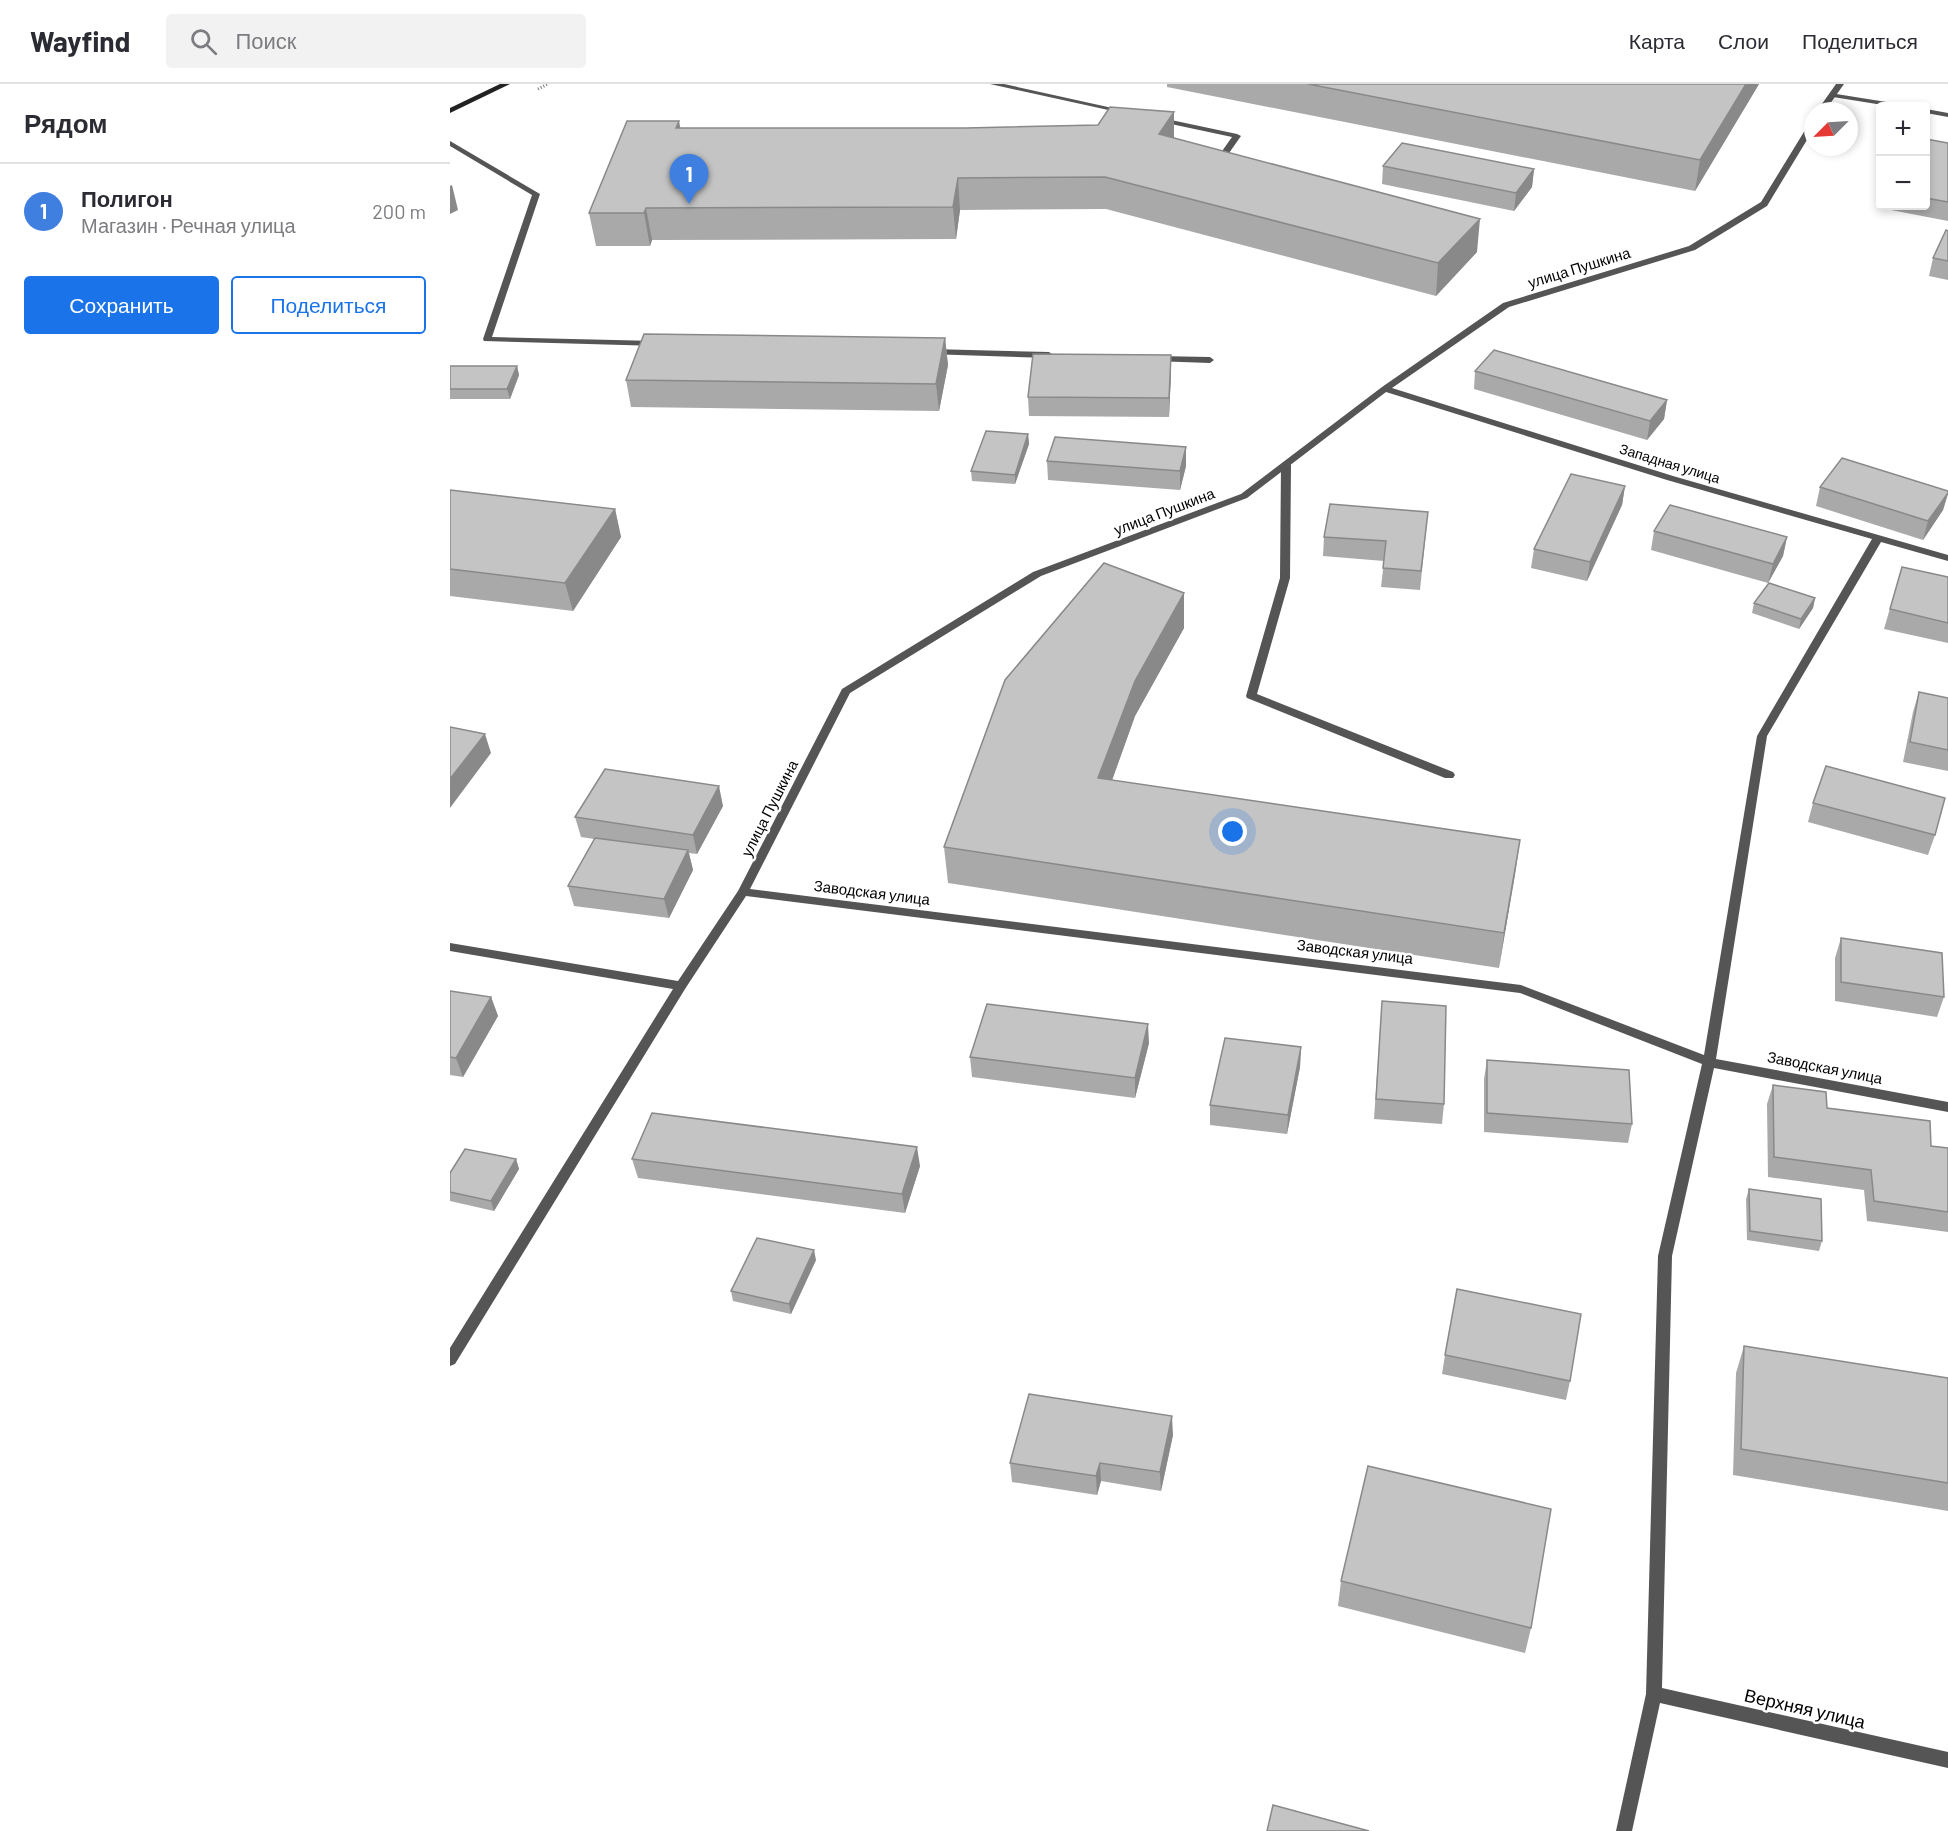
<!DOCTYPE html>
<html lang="ru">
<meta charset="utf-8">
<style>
:root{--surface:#fff;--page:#f2f2f3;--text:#2b2b33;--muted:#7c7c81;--line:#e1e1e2;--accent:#1a73e8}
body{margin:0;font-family:Barlow,sans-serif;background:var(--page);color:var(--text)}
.controls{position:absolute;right:18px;top:18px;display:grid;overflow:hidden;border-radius:6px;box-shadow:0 3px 9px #0003}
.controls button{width:54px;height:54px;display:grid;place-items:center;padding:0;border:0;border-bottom:2px solid var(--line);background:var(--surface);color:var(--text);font:30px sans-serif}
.compass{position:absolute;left:1354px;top:18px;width:54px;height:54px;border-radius:50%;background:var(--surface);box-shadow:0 3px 9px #0003;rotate:246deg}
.you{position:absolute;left:783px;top:748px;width:21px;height:21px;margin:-15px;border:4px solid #fff;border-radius:50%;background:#1a73e8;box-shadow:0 0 0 9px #1a73e833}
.badge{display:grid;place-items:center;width:39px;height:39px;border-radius:50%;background:var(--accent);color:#fff;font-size:20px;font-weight:700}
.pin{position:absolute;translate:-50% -50px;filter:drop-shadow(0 2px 3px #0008)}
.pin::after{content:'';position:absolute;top:32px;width:21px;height:18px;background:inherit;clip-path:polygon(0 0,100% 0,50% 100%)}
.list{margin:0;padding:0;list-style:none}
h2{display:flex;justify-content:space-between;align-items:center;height:78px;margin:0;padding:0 24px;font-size:26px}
h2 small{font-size:20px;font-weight:400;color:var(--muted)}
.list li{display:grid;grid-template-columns:39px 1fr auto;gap:18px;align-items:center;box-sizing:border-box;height:96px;padding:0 24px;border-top:2px solid var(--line)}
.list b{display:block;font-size:22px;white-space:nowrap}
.list p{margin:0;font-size:20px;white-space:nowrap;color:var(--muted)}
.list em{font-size:20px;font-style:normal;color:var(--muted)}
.actions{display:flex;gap:12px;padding:18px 24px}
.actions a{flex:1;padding:14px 0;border:2px solid var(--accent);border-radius:6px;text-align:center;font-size:21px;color:var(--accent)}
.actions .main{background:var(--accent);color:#fff}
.icon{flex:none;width:33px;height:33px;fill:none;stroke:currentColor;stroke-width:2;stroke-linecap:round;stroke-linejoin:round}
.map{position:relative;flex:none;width:1498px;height:1747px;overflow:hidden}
header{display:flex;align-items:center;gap:36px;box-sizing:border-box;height:84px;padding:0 30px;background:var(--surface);border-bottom:2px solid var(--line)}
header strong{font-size:28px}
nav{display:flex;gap:33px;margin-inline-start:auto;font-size:21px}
.search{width:420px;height:54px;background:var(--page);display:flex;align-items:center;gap:15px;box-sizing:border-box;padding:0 21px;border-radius:6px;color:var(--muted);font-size:22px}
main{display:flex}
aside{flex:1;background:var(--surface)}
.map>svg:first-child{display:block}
</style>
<header>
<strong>Wayfind</strong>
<div class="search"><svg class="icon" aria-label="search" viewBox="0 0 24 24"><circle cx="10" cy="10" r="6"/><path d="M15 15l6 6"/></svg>Поиск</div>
<nav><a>Карта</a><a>Слои</a><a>Поделиться</a></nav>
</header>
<main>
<aside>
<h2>Рядом<small></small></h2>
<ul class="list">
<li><span class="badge" style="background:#3f7fe0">1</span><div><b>Полигон</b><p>Магазин · Речная улица</p></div><em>200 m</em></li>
</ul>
<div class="actions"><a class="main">Сохранить</a><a>Поделиться</a></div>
</aside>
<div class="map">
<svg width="1498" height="1747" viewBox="0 0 1498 1747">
<rect width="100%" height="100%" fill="#fff"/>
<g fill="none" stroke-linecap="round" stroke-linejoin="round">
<path stroke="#777" stroke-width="3" stroke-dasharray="1 2" stroke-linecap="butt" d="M88,5L98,0"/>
<path fill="#555" fill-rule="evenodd" d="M540,0H554L676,27L672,29Z
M1380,9L1449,20L1453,22H1439L1383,13L1379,11Z
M1476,25L1498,29V33L1476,29Z
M707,33L787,50L791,52L772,79H769L765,77L782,53L707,37Z
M0,57L90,110L42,253L206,257L210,260L209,262L34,257L33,255L82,111L0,62Z
M481,265L599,268L603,271L599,274L478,270V266Z
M706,272L760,273L764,276L760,279L703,277V273Z
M836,378L841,381L840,494L807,610L1003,688L1005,691L1003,694H995L797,614L796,612L830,494L831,381Z"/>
<path fill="#555" fill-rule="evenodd" d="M1386,0H1394L1375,27H1367Z
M1360,38H1363V46L1317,122L1245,166L1059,223L942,304L1223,392L1498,471V477L1431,458L1317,652L1266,975L1498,1018V1028L1264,984L1222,1172L1212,1604L1498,1668V1684L1210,1619L1182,1747H1166L1196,1610L1208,1172L1252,980L1070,909L296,812L235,905L5,1280L0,1282V1264L223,905L0,867V859L228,897L288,807L392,605L583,488L791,410L932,303L1053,219L1239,162L1311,118ZM936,308L1217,396L1422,455L1307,652L1254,971L1071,901L300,805L400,609L591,492L797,414Z"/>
<path fill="#222" fill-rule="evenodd" d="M50,0H60L0,29V24Z"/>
</g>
<path fill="#a9a9a9" d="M717,0H1309L1245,107L717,3Z
M724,28V54L1027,168L986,212L656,125L510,126L506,155L202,156L200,162H146L139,129L230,44H516L648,41Z
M1476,55L1498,59V137L1441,126L1442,122H1476Z
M933,82L1084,85L1082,103L1064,127L932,100Z
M1498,147V196L1479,192L1483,174Z
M495,254L498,281L489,327L181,323L176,296Z
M0,282H67L69,291L60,315H0Z
M1025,287L1217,316L1214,335L1197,356L1024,305Z
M721,289L719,333L579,332L578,313Z
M578,350L579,360L565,400L522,397L521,387Z
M597,377L736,382L730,406L598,396Z
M1175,402L1172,421L1137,497L1081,484L1084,465Z
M1370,403L1498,407V410L1493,426L1473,456L1366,422Z
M0,406L165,425L171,453L123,527L0,512Z
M978,428L970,506L931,503L934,477L873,472L874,453Z
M1204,447L1337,453L1333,472L1318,499L1201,466Z
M1452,483L1498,493V559L1434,545Z
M734,509V544L685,632L662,696L1070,756L1049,884L498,799L494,763Z
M1365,514L1363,524L1349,545L1302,529L1304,519Z
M1469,608L1498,614V687L1453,678L1463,628Z
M1363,719L1485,751L1478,771L1358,738Z
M273,722L247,770L239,769L243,786L219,834L124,822L118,802L144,755L131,753L125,733Z
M1391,854L1494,913L1487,933L1385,917V874Z
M0,907L41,913L48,932L13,993L0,991Z
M932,917L994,1020L992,1040L924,1035Z
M699,959L685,1014L522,993L520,973Z
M851,963L850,983L837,1050L760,1041V1021Z
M1037,976L1182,1040L1178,1059L1034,1048V995Z
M1323,1001L1377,1024L1481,1062L1498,1064V1148L1417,1137L1414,1106L1318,1093L1317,1020Z
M66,1075L69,1085L44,1127L0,1117V1089Z
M182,1075L470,1082L455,1129L188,1094Z
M1299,1105L1372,1157L1369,1167L1297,1156L1296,1115Z
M366,1176L341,1230L283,1217L281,1207Z
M1294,1262L1498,1294V1427L1283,1391L1286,1289Z
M995,1271L1120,1297L1116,1316L992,1290Z
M723,1351L711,1407L651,1397L647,1411L562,1398L560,1379Z
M891,1497L1081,1544L1075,1569L888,1522Z"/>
<path fill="#898989" d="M1296,0H1309L1245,107L1250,76Z
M724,28V60L709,50Z
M229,37L235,68L226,44Z
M1084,85L1082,103L1064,127L1066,109Z
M508,94L510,126L506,155L503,123Z
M2,101L8,126L0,130V102Z
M196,124L202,156L200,162L194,129Z
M1030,135L1027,168L986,212L988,179Z
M495,254L498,281L489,327L486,300Z
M721,271V289L719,333V314Z
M67,282L69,291L60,315L57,305Z
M1217,316L1214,335L1197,356L1200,337Z
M578,350L579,360L565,400V391Z
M736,363V382L730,406V387Z
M1175,402L1172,421L1137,497L1140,478Z
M1498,409L1493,426L1473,456L1478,437Z
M165,425L171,453L123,527L115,499Z
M1337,453L1333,472L1318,499L1323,480Z
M734,509V544L685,632L650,730L648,694L685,597Z
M1365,514L1363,524L1349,545L1351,535Z
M35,650L41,669L0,724V695Z
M269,702L273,722L247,770L243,751Z
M1070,756L1065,791L1049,884L1054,849Z
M238,766L243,786L219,834L214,815Z
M41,913L48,932L13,993L6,974Z
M698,940L699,959L685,1014V994Z
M851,963L850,983L837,1050L838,1031Z
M467,1063L470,1082L455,1129L452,1110Z
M66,1075L69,1085L44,1127L41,1117Z
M364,1166L366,1176L341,1230L339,1220Z
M722,1332L723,1351L711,1407L710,1388Z
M650,1379L651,1397L647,1411L646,1392Z"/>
<path fill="#c4c4c4" stroke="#898989" stroke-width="1.5" d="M858,0H1296L1250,76Z
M660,23L724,28L709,50L1030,135L988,179L655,93L508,94L503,123L196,124L194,129H139L177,37H229L226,44H516L648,41Z
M1476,55L1498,59V118L1476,114Z
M952,59L1084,85L1066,109L933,82Z
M1496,146L1498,147V177L1483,174Z
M194,250L495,254L486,300L176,296Z
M1044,266L1217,316L1200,337L1025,287Z
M583,270L721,271L719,314L578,313Z
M0,282H67L57,305H0Z
M536,347L578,350L565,391L521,387Z
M605,353L736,363L730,387L597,377Z
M1392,374L1498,407V409L1478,437L1370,403Z
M1121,390L1175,402L1140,478L1084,465Z
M0,406L165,425L115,499L0,485Z
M880,420L978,428L971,487L933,484L936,457L874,453Z
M1220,421L1337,453L1323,480L1204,447Z
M654,479L734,509L685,597L648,694L1070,756L1054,849L494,763L555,596Z
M1452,483L1498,493V539L1440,525Z
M1319,499L1365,514L1351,535L1304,519Z
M1469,608L1498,614V666L1460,658Z
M0,643L35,650L0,695Z
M1376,682L1495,714L1485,751L1363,719Z
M155,685L269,702L243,751L125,733Z
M145,754L238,766L214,815L118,802Z
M1391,854L1492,869L1494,913L1391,898Z
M0,907L41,913L6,974L0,973Z
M932,917L996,922L994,1020L926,1015Z
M537,920L698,940L685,994L520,973Z
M775,954L851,963L838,1031L760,1021Z
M1037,976L1179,986L1182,1040L1037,1029Z
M1323,1001L1376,1008L1377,1024L1480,1037L1481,1062L1498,1064V1128L1424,1117L1421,1086L1324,1073Z
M202,1029L467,1063L452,1110L182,1075Z
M15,1065L66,1075L41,1117L0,1108V1089Z
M1299,1105L1371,1115L1372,1157L1300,1147Z
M307,1154L364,1166L339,1220L281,1207Z
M1007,1205L1131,1230L1120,1297L995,1271Z
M1294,1262L1498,1294V1399L1291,1365Z
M579,1310L722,1332L710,1388L650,1379L646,1392L560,1379Z
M918,1382L1101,1425L1081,1544L891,1497Z
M823,1721L919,1747H817Z"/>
<g text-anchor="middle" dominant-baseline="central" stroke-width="5" stroke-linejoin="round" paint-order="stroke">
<g font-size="14" fill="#000" stroke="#fff">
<text transform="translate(1220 379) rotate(17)">Западная улица</text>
</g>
<g font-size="15" fill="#000" stroke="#fff">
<text transform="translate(1129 183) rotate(-17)">улица Пушкина</text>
<text transform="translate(714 427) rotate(-21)">улица Пушкина</text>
<text transform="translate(319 724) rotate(-63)">улица Пушкина</text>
<text transform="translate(422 808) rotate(7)">Заводская улица</text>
<text transform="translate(905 867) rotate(7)">Заводская улица</text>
<text transform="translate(1375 983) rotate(11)">Заводская улица</text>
</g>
<g font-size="18" fill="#000" stroke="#fff">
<text transform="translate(1355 1624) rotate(13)">Верхняя улица</text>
</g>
</g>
</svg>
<div class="controls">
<button>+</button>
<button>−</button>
</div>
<svg class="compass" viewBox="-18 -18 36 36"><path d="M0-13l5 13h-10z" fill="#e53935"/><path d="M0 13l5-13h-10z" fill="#7c7c81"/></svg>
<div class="you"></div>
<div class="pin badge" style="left:239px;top:120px;background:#3f7fe0">1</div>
</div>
</main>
